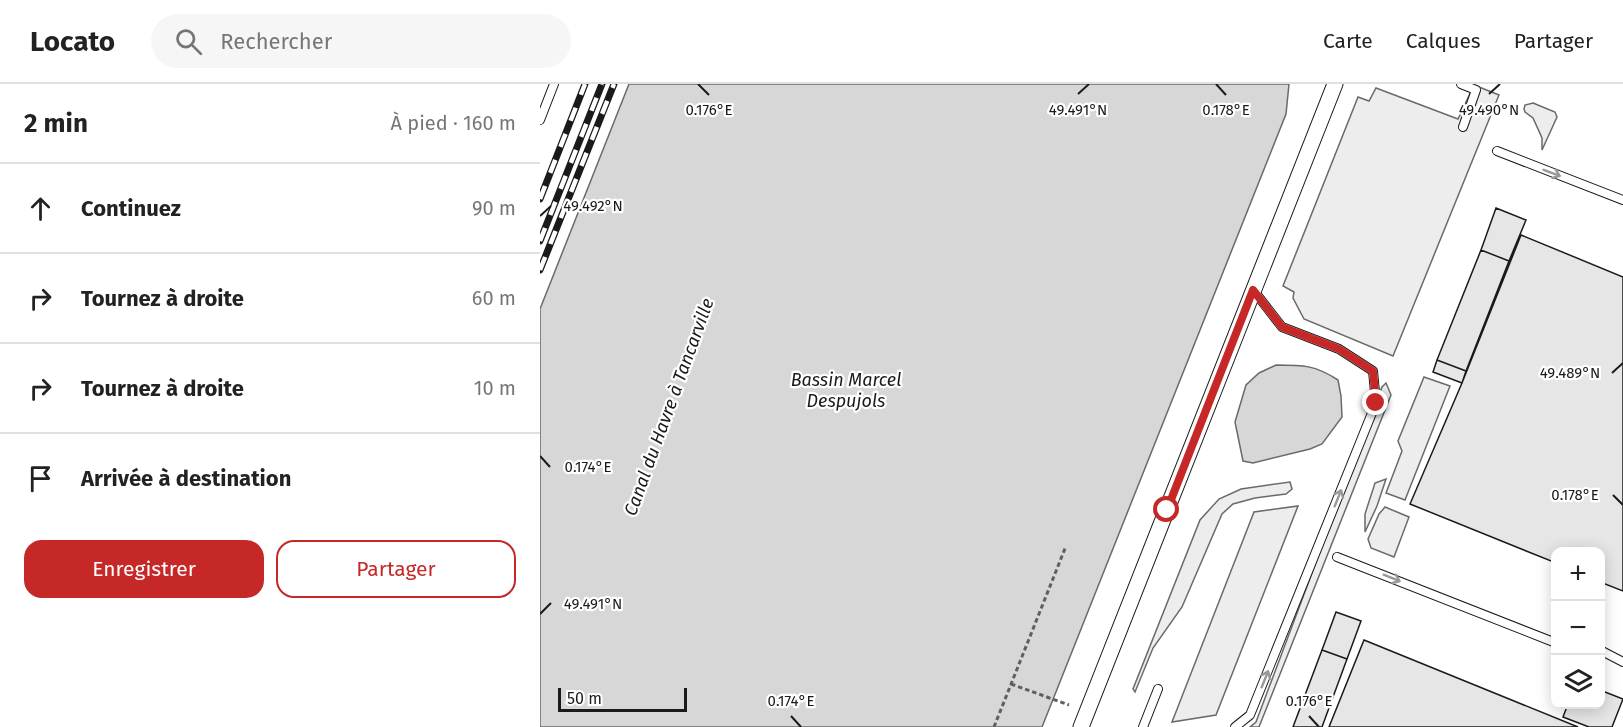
<!DOCTYPE html>
<html lang="fr">
<meta charset="utf-8">
<style>
:root{--surface:#fff;--page:#f6f6f6;--text:#222;--muted:#767676;--line:#e0e0e0;--accent:#c62828}
body{margin:0;font-family:"Fira Sans",sans-serif;background:var(--page);color:var(--text)}
.controls{position:absolute;right:18px;bottom:18px;display:grid;overflow:hidden;border-radius:12px;box-shadow:0 3px 15px #0003}
.controls button{width:54px;height:54px;display:grid;place-items:center;padding:0;border:0;border-bottom:2px solid var(--line);background:var(--surface);color:var(--text);font:30px sans-serif}
.scale{position:absolute;left:18px;bottom:15px;width:129px;box-sizing:border-box;padding-left:6px;border:3px solid #1a1a1a;border-top:0;font-size:16px;line-height:21px;white-space:nowrap;color:#1a1a1a;-webkit-text-stroke:4px #fff;paint-order:stroke}
.stop{position:absolute;width:18px;height:18px;margin:-14px;border:4px solid #c62828;border-radius:50%;background:#fff}
.stop.end{background:#c62828;border-color:#fff;box-shadow:0 2px 6px #0008}
.list{margin:0;padding:0;list-style:none}
h2{display:flex;justify-content:space-between;align-items:center;height:78px;margin:0;padding:0 24px;font-size:26px}
h2 small{font-size:20px;font-weight:400;color:var(--muted)}
.list li{display:grid;grid-template-columns:39px 1fr auto;gap:18px;align-items:center;box-sizing:border-box;height:90px;padding:0 24px;border-top:2px solid var(--line)}
.list b{display:block;font-size:22px;white-space:nowrap}
.list em{font-size:20px;font-style:normal;color:var(--muted)}
.actions{display:flex;gap:12px;padding:18px 24px}
.actions a{flex:1;padding:14px 0;border:2px solid var(--accent);border-radius:18px;text-align:center;font-size:21px;color:var(--accent)}
.actions .main{background:var(--accent);color:#fff}
.icon{flex:none;width:33px;height:33px;fill:none;stroke:currentColor;stroke-width:2;stroke-linecap:round;stroke-linejoin:round}
.map{position:relative;flex:none;width:1083px;height:643px;overflow:hidden}
header{display:flex;align-items:center;gap:36px;box-sizing:border-box;height:84px;padding:0 30px;background:var(--surface);border-bottom:2px solid var(--line)}
header strong{font-size:28px}
nav{display:flex;gap:33px;margin-inline-start:auto;font-size:21px}
.search{width:420px;height:54px;background:var(--page);display:flex;align-items:center;gap:15px;box-sizing:border-box;padding:0 21px;border-radius:33px;color:var(--muted);font-size:22px}
main{display:flex}
aside{flex:1;background:var(--surface)}
.map>svg:first-child{display:block}
</style>
<header>
<strong>Locato</strong>
<div class="search"><svg class="icon" aria-label="search" viewBox="0 0 24 24"><circle cx="10" cy="10" r="6"/><path d="M15 15l6 6"/></svg>Rechercher</div>
<nav><a>Carte</a><a>Calques</a><a>Partager</a></nav>
</header>
<main>
<aside>
<h2>2 min<small>À pied · 160 m</small></h2>
<ul class="list">
<li><svg class="icon" aria-label="ahead" viewBox="0 0 24 24"><path d="M12 20V5M6 11l6-6 6 6"/></svg><div><b>Continuez</b></div><em>90 m</em></li>
<li><svg class="icon" aria-label="right" viewBox="0 0 24 24"><path d="M7 20v-9h11M14 6l5 5-5 5"/></svg><div><b>Tournez à droite</b></div><em>60 m</em></li>
<li><svg class="icon" aria-label="right" viewBox="0 0 24 24"><path d="M7 20v-9h11M14 6l5 5-5 5"/></svg><div><b>Tournez à droite</b></div><em>10 m</em></li>
<li><svg class="icon" aria-label="arrive" viewBox="0 0 24 24"><path d="M6 21V4h12l-3 4 3 4H6"/></svg><div><b>Arrivée à destination</b></div></li>
</ul>
<div class="actions"><a class="main">Enregistrer</a><a>Partager</a></div>
</aside>
<div class="map">
<svg width="1083" height="643" viewBox="0 0 1083 643">
<rect width="100%" height="100%" fill="#fff"/>
<path fill="#ededed" stroke="#6a6a6a" stroke-width="1.5" d="M934,1L959,11L853,272L764,235L753,214L754,208L743,202L818,13L829,17L836,4L918,35Z
M993,19L1015,28L1017,33L1002,66V54L993,34L985,28L984,25L985,21Z
M884,293L910,302L865,416L846,409L862,367L858,357Z
M846,299L851,311L719,643H710L716,638L842,303Z
M846,395L837,422L825,448V430L835,399Z
M750,398L752,405L746,410L715,414L693,420L682,430L642,523L613,564L595,608L593,605L660,436L679,415L701,405Z
M758,422L676,631L632,638L714,428Z
M845,423L869,433L854,473L831,464L828,455L839,430Z"/>
<path fill="#d7d7d7" stroke="#6a6a6a" stroke-width="1.5" d="M89,0H749L746,30L502,643H0V225Z
M736,281C763,281 775,281 798,296L801,312L802,333L782,360L770,365L713,379L703,377L695,338L706,301L719,289Z"/>
<path fill="#e6e6e6" stroke="#1a1a1a" stroke-width="1.5" d="M956,124L986,136L969,177L941,166Z
M981,151L1083,193V507L1060,498V468H1016V479L870,420L922,299Z
M941,166L969,177L926,287L897,276Z
M897,276L926,287L922,299L893,288Z
M796,528L821,537L807,575L782,566Z
M824,556L1038,643H789Z
M782,566L807,575L782,643H753Z
M1060,606L1083,615L1072,643H1049L1023,633L1028,620H1060Z"/>
<g fill="none" stroke-linecap="round" stroke-linejoin="round">
<defs>
<path id="lane" d="M921,0L936,6L923,43
M0,36L14,0
M957,67L1083,116
M797,473L1016,559
M1060,566L1083,578
M603,643L618,605
M695,643L710,631L836,319L833,287L799,265L742,243L714,207"/>
<path id="street" d="M541,643L795,0"/>
</defs>
<use href="#lane" stroke="#1a1a1a" stroke-width="10"/>
<use href="#street" stroke="#1a1a1a" stroke-width="17"/>
<path stroke="#5f5f5f" stroke-width="3" stroke-dasharray="4.5 3" stroke-linecap="butt" d="M471,600L529,621
M454,643L526,462"/>
<use href="#lane" stroke="#fff" stroke-width="8"/>
<use href="#street" stroke="#fff" stroke-width="15"/>
<defs>
<path id="rail" d="M0,115L45,0
M0,157L62,0
M0,186L74,0"/>
</defs>
<use href="#rail" stroke="#1a1a1a" stroke-width="7"/>
<use href="#rail" stroke="#fff" stroke-width="4.5" stroke-dasharray="14" stroke-linecap="butt"/>
</g>
<defs><path id="oneway-shaft" d="M-6 0H5M1.5-3L5.5 0L1.5 3" fill="none" stroke-width="1.6" stroke-linecap="round" stroke-linejoin="round" transform="scale(1.5)"/></defs>
<g stroke="#989898">
<use href="#oneway-shaft" transform="translate(1012 89) rotate(21)"/>
<use href="#oneway-shaft" transform="translate(798 414) rotate(-68)"/>
<use href="#oneway-shaft" transform="translate(852 494) rotate(22)"/>
<use href="#oneway-shaft" transform="translate(725 595) rotate(-68)"/>
</g>
<g fill="none" stroke-linecap="round" stroke-linejoin="round">
<path stroke="#c62828" stroke-width="8" d="M627,426L713,206L742,243L799,265L833,287L836,319"/>
</g>
<path fill="none" stroke="#1a1a1a" stroke-width="2" d="M158,0L169,11M676,0L686,11M538,10L549,0M949,10L960,0M0,132L11,122M1072,289L1083,279M0,372L10,383M1073,411L1083,421M0,530L11,519M251,632L261,643M769,632L779,643"/>
<g text-anchor="middle" dominant-baseline="central" stroke-width="4.5" stroke-linejoin="round" paint-order="stroke">
<g font-size="18" font-style="italic" fill="#1a1a1a" stroke="#fff">
<text x="306" y="296">Bassin Marcel<tspan x="306" dy="21">Despujols</tspan></text>
<text transform="translate(129 323) rotate(-70)">Canal du Havre à Tancarville</text>
</g>
</g>
<g font-size="15" text-anchor="middle" fill="#1a1a1a" stroke="#fff" stroke-width="4.5" stroke-linejoin="round" paint-order="stroke">
<text x="538" y="31">49.491°N</text>
<text x="949" y="31">49.490°N</text>
<text x="169" y="31">0.176°E</text>
<text x="686" y="31">0.178°E</text>
<text x="53" y="127">49.492°N</text>
<text x="1030" y="294">49.489°N</text>
<text x="48" y="388">0.174°E</text>
<text x="1035" y="416">0.178°E</text>
<text x="53" y="525">49.491°N</text>
<text x="251" y="622">0.174°E</text>
<text x="769" y="622">0.176°E</text>
</g>
</svg>
<div class="controls">
<button>+</button>
<button>−</button>
<button><svg class="icon" aria-label="layers" viewBox="0 0 24 24"><path d="M12 4l9 5-9 5-9-5zM3 14l9 5 9-5"/></svg></button>
</div>
<div class="scale">50 m</div>
<div class="stop" style="left:627px;top:426px"></div>
<div class="stop end" style="left:836px;top:319px"></div>
</div>
</main>
